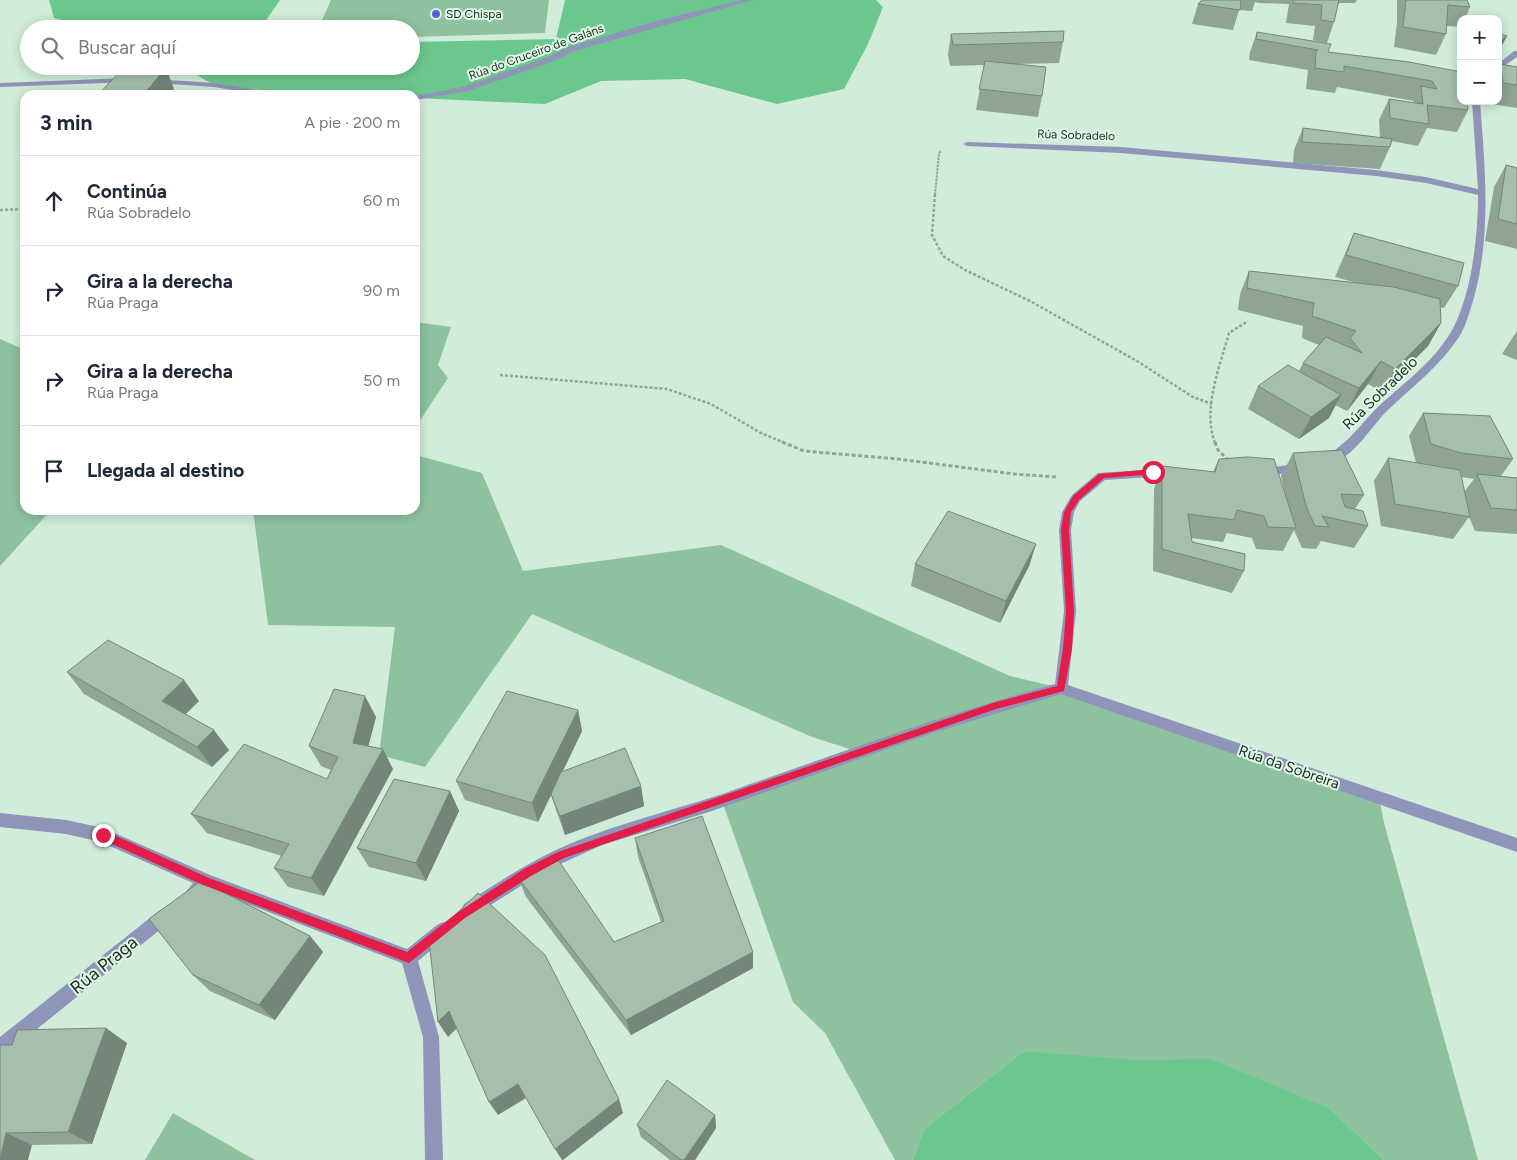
<!DOCTYPE html>
<html lang="es">
<meta charset="utf-8">
<style>
:root{--surface:#fff;--page:#f6f6f7;--text:#1f2937;--muted:#747a83;--line:#e0e1e3}
body{margin:0;font-family:Figtree,sans-serif;background:var(--page);color:var(--text)}
.controls{position:absolute;right:15px;top:15px;display:grid;overflow:hidden;border-radius:10px;box-shadow:0 2px 12px #0003}
.controls button{width:45px;height:45px;display:grid;place-items:center;padding:0;border:0;border-bottom:1px solid var(--line);background:var(--surface);color:var(--text);font:25px sans-serif}
.stop{position:absolute;width:15px;height:15px;margin:-11px;border:4px solid #e11d48;border-radius:50%;background:#fff}
.stop.end{background:#e11d48;border-color:#fff;box-shadow:0 1px 5px #0008}
.list{margin:0;padding:0;list-style:none}
h2{display:flex;justify-content:space-between;align-items:center;height:65px;margin:0;padding:0 20px;font-size:21px}
h2 small{font-size:16px;font-weight:400;color:var(--muted)}
.list li{display:grid;grid-template-columns:32px 1fr auto;gap:15px;align-items:center;box-sizing:border-box;height:90px;padding:0 20px;border-top:1px solid var(--line)}
.list b{display:block;font-size:19px;white-space:nowrap}
.list p{margin:0;font-size:16px;white-space:nowrap;color:var(--muted)}
.list em{font-size:16px;font-style:normal;color:var(--muted)}
.icon{flex:none;width:28px;height:28px;fill:none;stroke:currentColor;stroke-width:2;stroke-linecap:round;stroke-linejoin:round}
.map{position:relative;flex:none;width:1517px;height:1160px;overflow:hidden}
.search{position:absolute;background:var(--surface);box-shadow:0 2px 12px #0003;left:20px;top:20px;width:400px;height:55px;display:flex;align-items:center;gap:12px;box-sizing:border-box;padding:0 18px;border-radius:28px;color:var(--muted);font-size:19px}
.panel{position:absolute;background:var(--surface);box-shadow:0 2px 12px #0003;left:20px;top:90px;width:400px;height:425px;border-radius:15px}
.map>svg:first-child{display:block}
</style>
<div class="map">
<svg width="1517" height="1160" viewBox="0 0 1517 1160">
<rect width="100%" height="100%" fill="#d1ecd9"/>
<path fill="#8ec29f" d="M331,0H549L545,33L411,37V29H318Z
M415,322L451,327L438,365L448,378L415,428Z
M0,339L25,350V510H51L0,566Z
M415,455L482,473L523,571L721,545L1010,676L1061,688L1379,798L1384,823L1478,1160H1384L1330,1109L1114,1061L1024,1051L924,1129L913,1160H895L825,1033L793,1002L722,801L859,752L812,737L532,614L425,767L379,755L395,627L268,625L253,510H415Z
M173,1113L255,1160H145Z"/>
<path fill="#6bc78d" d="M49,0H280L260,29H98L54,18Z
M565,0H876L883,7L868,44L844,89L777,104L685,79L601,81L545,104L415,98V95H360L242,89L214,85L181,66H411V42L556,39Z
M1024,1051L1132,1060L1211,1059L1330,1109L1384,1160H913L924,1129Z"/>
<g fill="none" stroke-linecap="round" stroke-linejoin="round">
<path stroke="#90a596" stroke-width="2" stroke-dasharray="2.5 1" stroke-linecap="butt" d="M935,195L939,153L941,151"/>
<path stroke="#90a596" stroke-width="2.5" stroke-dasharray="3 2" stroke-linecap="butt" d="M935,194L932,235L943,256L965,270L1030,301L1137,361L1193,397L1212,404
M0,210L25,209
M500,375L667,389L711,404L761,433L785,443
M1215,443C1202,409 1220,366 1229,333L1248,321"/>
<path stroke="#90a596" stroke-width="3" stroke-dasharray="4 2.5" stroke-linecap="butt" d="M782,442L804,451L898,459L1014,474L1056,477
M1215,442L1218,450L1228,460"/>
<path fill="#8f94b9" fill-rule="evenodd" d="M742,0H753L574,51L554,61L468,91L415,100V96L463,87L548,57L568,47L664,19Z
M1514,51H1517V57L1498,70V64Z
M127,78L131,80L130,82L0,87V83Z
M152,79L214,83L274,93L278,95H260L214,87L155,83H152Z
M1472,101H1480C1485,169 1492,235 1473,301C1469,313 1466,326 1459,337C1440,366 1413,386 1388,410C1370,427 1355,457 1330,464L1326,463L1324,460C1329,454 1345,443 1352,435C1362,425 1370,414 1381,404C1402,385 1426,367 1443,344C1471,309 1478,238 1478,195L1426,183L1376,176L1121,153L967,146L963,144L967,142L1121,147L1376,170L1426,177L1478,189Z
M1301,463L1307,467L1305,470L1261,477L1255,473L1261,469Z
M1176,468L1182,472L1180,475L1105,480L1080,501L1074,512L1071,530L1076,611L1068,685L1517,838V852L1061,694L935,732L709,812L602,845L543,872L476,914L470,917L464,914L462,909L464,904C494,885 524,865 556,850C612,824 673,811 731,791C839,753 945,714 1055,684L1064,611L1059,530L1062,512L1072,495L1098,473Z
M0,813L66,820L103,828L210,875L407,949L437,925L443,922L449,925L451,930L449,935L418,961L439,1037L443,1160H425L423,1037L402,963L208,889L198,898L193,900L188,898L185,893L193,883L101,842L66,834L0,827Z
M166,907L172,910L174,915L172,920L6,1054L0,1057V1037L160,910Z"/>
</g>
<path fill="#8fa495" fill-rule="evenodd" d="M1202,0H1357L1355,3H1338L1334,22L1327,43L1313,40L1315,26L1286,23L1289,4L1259,3L1255,2L1252,11L1239,10L1233,30L1192,24L1198,4Z
M1397,0H1467L1470,7L1465,19H1461V27L1447,26L1446,34L1436,55L1394,47L1397,22Z
M1257,32L1328,52L1409,62L1468,110L1457,132L1427,128L1418,146L1391,141L1390,147L1380,169L1293,163L1294,150L1303,128L1380,138L1379,120L1389,99L1413,103L1414,101L1337,87L1335,93L1306,89L1308,70L1249,60L1250,52Z
M951,34L1063,42L1059,63L1018,64L1042,96L1038,117L976,110L984,65L950,66L948,54Z
M1500,64L1517,67V108L1491,104V101H1498V67Z
M1506,165L1517,168V249L1485,241L1494,187Z
M1354,233L1458,286L1444,308L1440,307L1441,323L1428,346L1382,392L1368,384L1347,411L1335,405L1329,418L1299,439L1248,409L1258,386L1299,371L1303,363L1319,345L1302,338L1303,326L1238,310L1240,294L1249,271L1357,283L1335,277L1344,256Z
M1517,331V360L1502,354Z
M1423,413L1513,459L1501,476L1517,478V534L1475,531L1469,517L1453,539L1381,526L1374,481L1388,458L1416,463L1409,436ZM1461,477L1474,479L1464,492Z
M1293,453L1364,495L1355,509L1368,526L1354,548L1321,541L1316,549L1302,548L1294,530L1283,551L1256,549L1252,538L1227,533L1223,542L1191,538L1192,542L1244,571L1232,593L1153,571L1154,489L1162,466L1213,472L1219,459L1287,502L1281,476Z
M1036,544L1029,566L1000,623L911,586L915,564Z
M67,672L199,701L186,714L229,750L212,767L84,694Z
M578,710L582,731L563,771L641,786L644,806L565,835L557,813L551,795L538,822L465,800L456,781Z
M376,717L368,746L393,769L324,896L288,887L274,868L282,856L207,833L191,814L327,779L331,770L321,766L309,746Z
M450,791L459,811L426,881L369,867L357,848Z
M635,838L753,952V968L631,1035L526,897L519,879L614,942L661,922L638,857Z
M310,936L323,952L275,1020L210,991L193,975Z
M127,1043L92,1144L32,1145L0,1160L12,1045Z
M715,1115L716,1128L695,1160H670L641,1137L637,1125Z"/>
<path fill="#748679" d="M1507,36L1498,53V42Z
M166,68L174,89L169,95H143Z
M1441,323L1428,346L1382,392L1395,369Z
M1381,361L1368,384L1347,411L1359,388Z
M1341,395L1329,418L1299,439L1311,417Z
M1036,544L1029,566L1000,623L1006,601Z
M184,680L199,701L178,721L162,701Z
M365,696L376,717L364,763L353,743Z
M578,710L582,731L538,822L532,803Z
M214,730L229,750L212,767L197,747Z
M383,749L393,769L324,896L311,878Z
M641,786L644,806L565,835L560,816Z
M450,791L459,811L426,881L416,863Z
M310,936L323,952L275,1020L259,1005Z
M753,952V968L631,1035L626,1020Z
M449,1011L459,1026L448,1037L438,1022Z
M106,1028L127,1043L92,1144L68,1132Z
M518,1084L526,1098L498,1115L489,1102Z
M619,1099L623,1113L563,1160H562L555,1149Z
M715,1115L716,1128L695,1160H684Z
M6,1133L32,1145L28,1160H0Z"/>
<path fill="#a6bfad" stroke="#748679" d="M1202,0H1241L1240,10L1198,4Z
M1293,0H1339L1334,22L1321,20L1322,5L1293,3Z
M1406,0H1467L1470,7L1448,5L1446,34L1403,27Z
M1064,31L1063,42L953,45L951,34Z
M1257,32L1331,44L1328,52L1409,62L1461,72V101H1467L1468,110L1427,105L1429,124L1390,118L1389,99L1423,104L1421,86L1437,89L1432,81L1344,66V72L1315,68L1316,51L1318,50L1256,39Z
M1498,33L1507,36L1498,42Z
M985,61L1046,67L1042,96L979,89Z
M1500,64L1517,67V85L1503,83Z
M124,67L166,68L143,95H98Z
M1303,128L1392,139L1390,147L1302,142Z
M1506,165L1517,168V224L1498,219Z
M1354,233L1464,263L1458,286L1346,255Z
M1249,271L1394,287L1440,299L1441,323L1395,369L1381,361L1359,388L1303,363L1326,337L1362,353L1350,338L1356,331L1312,316L1314,303L1247,288Z
M1288,365L1341,395L1311,417L1258,386Z
M1423,413L1490,416L1513,459L1461,453L1431,444Z
M1342,450L1364,495L1341,494L1345,507L1363,511L1368,526L1322,516L1329,527L1315,526L1306,506L1293,453Z
M1247,457L1274,459L1296,528L1268,527L1264,516L1237,510L1234,520L1188,514L1192,542L1245,554L1244,571L1162,549V466L1215,472L1219,459Z
M1388,458L1460,470L1470,517L1395,504Z
M1477,474L1517,478V510L1491,508Z
M948,511L1036,544L1006,601L915,564Z
M108,640L184,680L162,701L214,730L197,747L67,672Z
M334,689L365,696L353,743L383,749L311,878L274,868L289,844L191,814L244,744L327,779L338,757L309,746Z
M507,691L578,710L532,803L456,781Z
M625,748L641,786L560,816L551,794L561,772Z
M394,779L450,791L416,863L357,848Z
M702,816L753,952L626,1020L519,879L554,854L614,942L664,921L635,838Z
M201,881L310,936L259,1005L193,975L149,919Z
M478,893L545,955L619,1099L555,1149L518,1084L489,1102L449,1011L438,1022L429,940Z
M106,1028L68,1132L6,1133L0,1159V1045H12L17,1030Z
M667,1080L715,1115L684,1160H681L637,1125Z"/>
<path fill="#e11d48" d="M1153,469L1157,472L1156,474L1104,478L1079,500L1071,512L1069,530L1074,611L1072,649L1064,691L996,709L564,858L531,876L465,918L409,963L203,885L99,838L98,835L103,830L209,878L407,952L458,912L524,869L558,852L996,702L1057,686L1063,649L1066,611L1061,530L1064,512L1073,496L1099,474Z"/>
<circle fill="#5e5dd5" stroke="#def9e6" stroke-width="2" cx="436" cy="14" r="5"/>
<g text-anchor="middle" dominant-baseline="central" stroke-width="4" stroke-linejoin="round" paint-order="stroke">
<g font-size="12" fill="#1e2822" stroke="#def9e6" text-anchor="start">
<text x="446" y="14">SD Chispa</text>
</g>
<g font-size="12" fill="#1e2822" stroke="#def9e6">
<text transform="translate(536 52) rotate(-20)">Rúa do Cruceiro de Galáns</text>
<text transform="translate(1076 135) rotate(2)">Rúa Sobradelo</text>
</g>
<g font-size="15" fill="#1e2822" stroke="#def9e6">
<text transform="translate(1380 393) rotate(-44)">Rúa Sobradelo</text>
<text transform="translate(1289 767) rotate(19)">Rúa da Sobreira</text>
</g>
<g font-size="18" fill="#1e2822" stroke="#def9e6">
<text transform="translate(104 965) rotate(-39)">Rúa Praga</text>
</g>
</g>
</svg>
<div class="controls">
<button>+</button>
<button>−</button>
</div>
<div class="stop" style="left:1153px;top:472px"></div>
<div class="stop end" style="left:103px;top:835px"></div>
<div class="search"><svg class="icon" aria-label="search" viewBox="0 0 24 24"><circle cx="10" cy="10" r="6"/><path d="M15 15l6 6"/></svg>Buscar aquí</div>
<section class="panel">
<h2>3 min<small>A pie · 200 m</small></h2>
<ul class="list">
<li><svg class="icon" aria-label="ahead" viewBox="0 0 24 24"><path d="M12 20V5M6 11l6-6 6 6"/></svg><div><b>Continúa</b><p>Rúa Sobradelo</p></div><em>60 m</em></li>
<li><svg class="icon" aria-label="right" viewBox="0 0 24 24"><path d="M7 20v-9h11M14 6l5 5-5 5"/></svg><div><b>Gira a la derecha</b><p>Rúa Praga</p></div><em>90 m</em></li>
<li><svg class="icon" aria-label="right" viewBox="0 0 24 24"><path d="M7 20v-9h11M14 6l5 5-5 5"/></svg><div><b>Gira a la derecha</b><p>Rúa Praga</p></div><em>50 m</em></li>
<li><svg class="icon" aria-label="arrive" viewBox="0 0 24 24"><path d="M6 21V4h12l-3 4 3 4H6"/></svg><div><b>Llegada al destino</b></div></li>
</ul>
</section>
</div>
